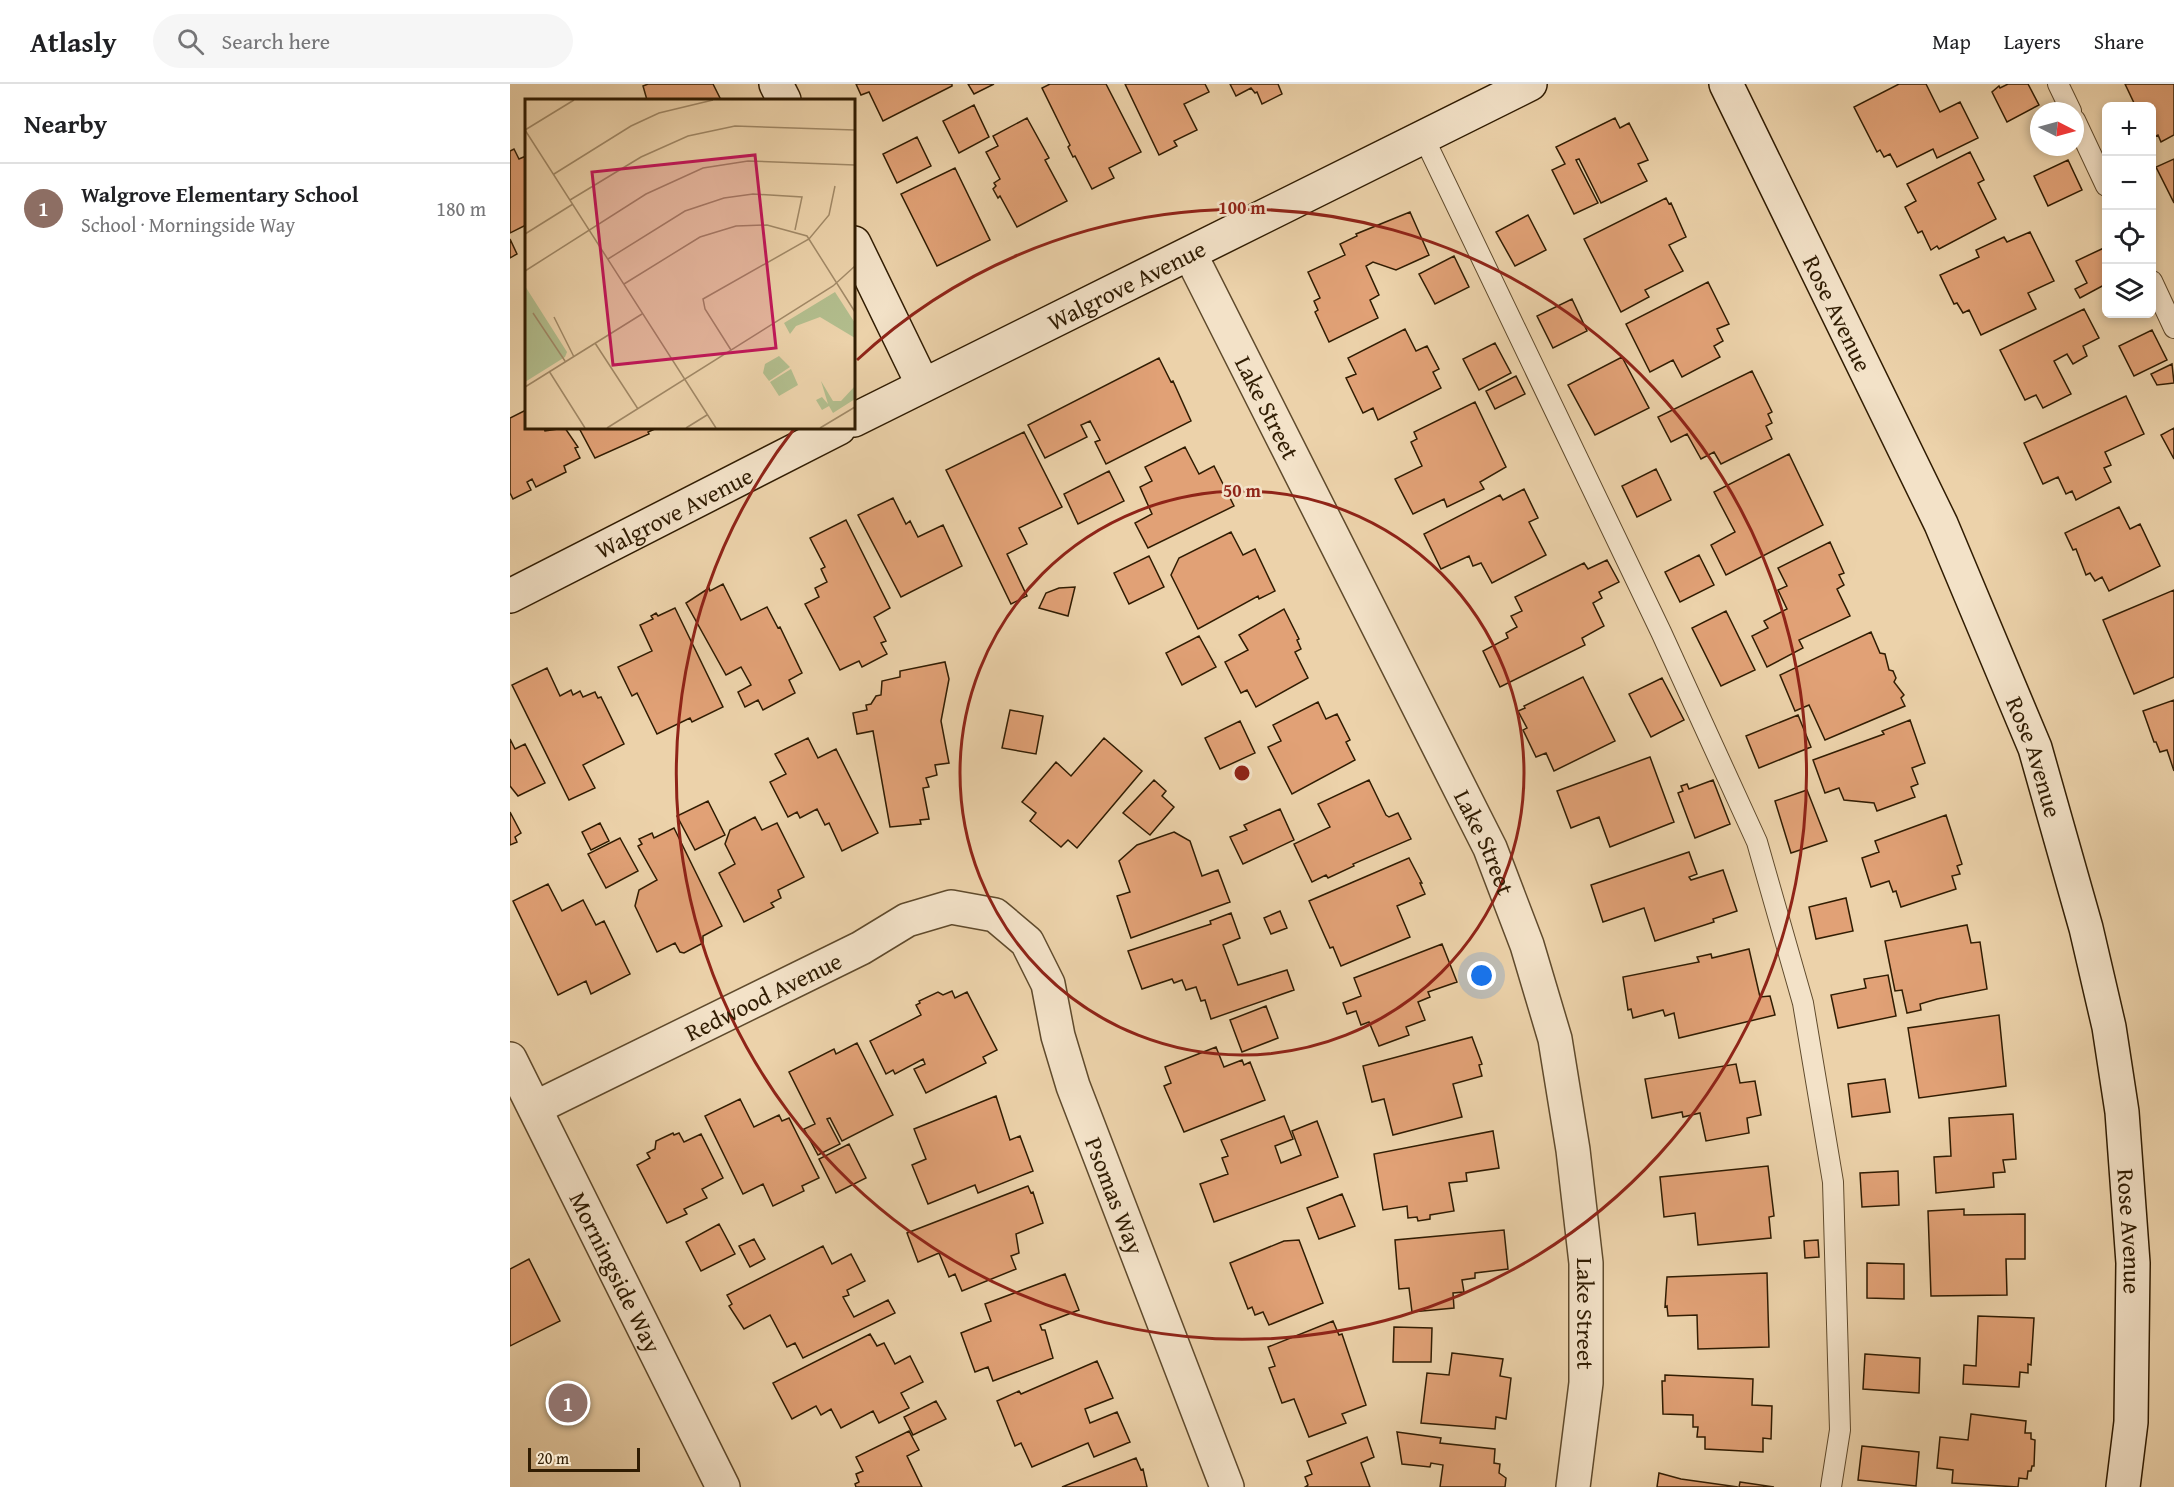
<!DOCTYPE html>
<meta charset="utf-8">
<style>
:root{--surface:#fff;--page:#f6f6f6;--text:#202124;--muted:#757577;--line:#e0e0e0;--accent:#1a73e8}
body{margin:0;font-family:"Gentium Book Plus",serif;background:var(--page);color:var(--text)}
.controls{position:absolute;right:18px;top:18px;display:grid;overflow:hidden;border-radius:9px;box-shadow:0 3px 9px #0003}
.controls button{width:54px;height:54px;display:grid;place-items:center;padding:0;border:0;border-bottom:2px solid var(--line);background:var(--surface);color:var(--text);font:30px sans-serif}
.compass{position:absolute;left:1520px;top:18px;width:54px;height:54px;border-radius:50%;background:var(--surface);box-shadow:0 3px 9px #0003;rotate:96deg}
.scale{position:absolute;left:18px;bottom:15px;width:112px;box-sizing:border-box;padding-left:6px;border:3px solid #301c02;border-top:0;font-size:16px;line-height:21px;white-space:nowrap;color:#301c02;-webkit-text-stroke:4px #f3e2c8;paint-order:stroke}
.you{position:absolute;left:972px;top:892px;width:21px;height:21px;margin:-15px;border:4px solid #fff;border-radius:50%;background:#1a73e8;box-shadow:0 0 0 9px #1a73e833}
.badge{display:grid;place-items:center;width:39px;height:39px;border-radius:50%;background:var(--accent);color:#fff;font-size:20px;font-weight:700}
.pin{position:absolute;translate:-50% -50%;border:3px solid #fff;box-shadow:0 2px 6px #0006}
.list{margin:0;padding:0;list-style:none}
h2{display:flex;justify-content:space-between;align-items:center;height:78px;margin:0;padding:0 24px;font-size:26px}
h2 small{font-size:20px;font-weight:400;color:var(--muted)}
.list li{display:grid;grid-template-columns:39px 1fr auto;gap:18px;align-items:center;box-sizing:border-box;height:90px;padding:0 24px;border-top:2px solid var(--line)}
.list b{display:block;font-size:22px;white-space:nowrap}
.list p{margin:0;font-size:20px;white-space:nowrap;color:var(--muted)}
.list em{font-size:20px;font-style:normal;color:var(--muted)}
.icon{flex:none;width:33px;height:33px;fill:none;stroke:currentColor;stroke-width:2;stroke-linecap:round;stroke-linejoin:round}
.map{position:relative;flex:none;width:1664px;height:1403px;overflow:hidden}
header{display:flex;align-items:center;gap:36px;box-sizing:border-box;height:84px;padding:0 30px;background:var(--surface);border-bottom:2px solid var(--line)}
header strong{font-size:28px}
nav{display:flex;gap:33px;margin-inline-start:auto;font-size:21px}
.search{width:420px;height:54px;background:var(--page);display:flex;align-items:center;gap:15px;box-sizing:border-box;padding:0 21px;border-radius:33px;color:var(--muted);font-size:22px}
main{display:flex}
aside{flex:1;background:var(--surface)}
.map>svg:first-child{display:block}
</style>
<header>
<strong>Atlasly</strong>
<div class="search"><svg class="icon" aria-label="search" viewBox="0 0 24 24"><circle cx="10" cy="10" r="6"/><path d="M15 15l6 6"/></svg>Search here</div>
<nav><a>Map</a><a>Layers</a><a>Share</a></nav>
</header>
<main>
<aside>
<h2>Nearby<small></small></h2>
<ul class="list">
<li><span class="badge" style="background:#8d6e63">1</span><div><b>Walgrove Elementary School</b><p>School · Morningside Way</p></div><em>180 m</em></li>
</ul>
</aside>
<div class="map">
<svg width="1664" height="1403" viewBox="0 0 1664 1403">
<rect width="100%" height="100%" fill="#ecd2aa"/>
<filter id="stains"><feTurbulence type="fractalNoise" baseFrequency=".00333" numOctaves="4"/><feColorMatrix values="0 0 0 0 .2 0 0 0 0 .09 0 0 0 0 .02 0 0 0 .5 -.17"/></filter>
<radialGradient id="worn" r=".72"><stop offset=".6" stop-color="#630" stop-opacity="0"/><stop offset="1" stop-color="#630" stop-opacity=".3"/></radialGradient>
<path fill="#e1a176" stroke="#301c02" stroke-width="1.5" d="M138,0H203L211,16H137L133,2Z
M346,0H442V2L373,37L359,8L351,11Z
M458,0H484L464,10Z
M540,0H596L631,68L599,84L604,94L582,105L565,72L563,73L558,63L560,61L532,4Z
M615,0H695L699,8L674,20L687,46L664,57L667,62L649,71Z
M720,0H768L772,10L752,20L747,8L745,9L741,4L726,12Z
M1389,0H1416L1430,28L1450,18L1468,54L1427,74L1423,65L1387,83L1380,70L1374,73L1370,66L1367,68L1344,23Z
M1498,0H1518L1529,21L1497,38L1482,8L1489,2L1490,4Z
M1615,0H1664V51L1651,58L1648,51L1642,54V22H1622L1625,21Z
M464,21L479,53L449,69L433,37Z
M517,34L539,74L535,76L557,117L507,143L490,112L488,114L483,105L486,102L484,99L490,95L476,68L488,62L483,52Z
M1105,34L1110,44L1119,39L1138,76L1128,80L1137,97L1091,119L1069,75L1066,76L1088,119L1064,130L1042,86L1055,80L1046,63Z
M407,53L421,82L387,99L373,70Z
M4,65L9,75L16,72V141L0,149V67Z
M1460,68L1474,96L1468,99L1486,135L1429,165L1427,162L1421,166L1412,147L1408,149L1395,123L1406,117L1397,100Z
M1664,75V119L1646,83Z
M1558,76L1572,106L1538,122L1524,92Z
M445,84L480,156L427,182L391,110Z
M1156,114L1159,120L1161,119L1176,153L1159,161L1173,187L1135,206L1139,213L1111,228L1074,155Z
M900,128L919,171L886,186L863,178L856,182L869,211L860,216L868,234L819,258L805,228L808,226L804,217L810,214L798,188L835,171L830,160L847,152L846,150Z
M1018,131L1036,166L1005,182L986,148Z
M1520,148L1544,197L1518,209L1526,225L1471,251L1459,226L1453,229L1447,219L1444,220L1430,191L1469,173L1466,166L1494,153L1497,158Z
M0,155L7,170L0,174Z
M1596,163V200L1570,214L1565,205L1577,199L1566,177Z
M944,172L959,203L925,220L909,190Z
M1198,198L1219,240L1207,245L1213,257L1204,262L1210,273L1172,293L1163,276L1140,288L1116,240Z
M1062,215L1077,247L1043,264L1027,232Z
M1574,225L1589,254L1573,262L1577,272L1563,280L1557,270L1544,277L1561,310L1533,324L1526,311L1515,316L1490,266Z
M895,245L906,267L917,262L929,285L923,288L931,304L868,336L863,324L853,329L836,294L846,290L838,274Z
M1642,246L1657,276L1624,292L1609,262Z
M985,259L1001,289L969,306L953,275Z
M1112,273L1139,324L1085,351L1058,301Z
M649,274L661,298L663,297L681,337L596,380L585,358L590,356L580,337L571,341L577,353L535,374L518,341Z
M1662,280L1664,299L1647,301L1641,290Z
M1242,287L1262,328L1258,330L1262,339L1256,342L1262,355L1211,380L1204,368L1191,375L1177,350L1161,358L1148,333Z
M1006,292L1015,310L985,325L976,307Z
M1616,312L1634,350L1595,368L1601,381L1594,384L1601,398L1566,416L1562,407L1556,410L1548,393L1533,400L1514,359Z
M965,318L996,383L970,398L974,405L937,423L934,415L903,430L885,395L912,382L901,358L907,355L904,348Z
M16,326V344H34L35,347L55,344L68,363L65,364L70,374L54,382L56,388L26,403L22,395L17,398L21,406L3,415L0,409V334Z
M69,344H147L138,348L139,350L85,374Z
M1664,344V375L1651,351Z
M514,348L552,423L509,444L517,460L497,470L517,512L501,520L436,386Z
M675,363L689,390L704,382L724,422L638,464L625,439L642,430L630,403L642,397L635,383Z
M1279,370L1313,441L1216,491L1201,461L1225,448L1204,408Z
M1146,385L1161,416L1127,433L1112,402Z
M599,387L614,417L568,440L554,410Z
M1014,405L1028,434L1019,438L1036,471L982,499L971,479L963,482L959,472L931,485L914,450L990,411L993,416Z
M383,414L396,440L400,437L408,453L433,441L452,482L391,513L348,431Z
M1609,423L1620,445L1630,440L1650,482L1599,507L1592,493L1585,497L1580,489L1576,491L1566,465L1563,466L1555,449Z
M336,436L380,524L364,533L376,557L371,559L377,570L352,583L349,577L330,586L295,520L309,513L305,504L317,498L311,485L315,483L300,454Z
M721,448L733,471L745,465L765,507L749,515L748,512L688,545L661,491L669,474Z
M1320,458L1334,489L1329,491L1334,501L1327,505L1340,532L1289,556L1293,564L1257,583L1242,552L1258,544L1254,537L1277,525L1268,506L1277,502L1268,484Z
M1189,471L1204,501L1170,518L1155,488Z
M639,472L654,503L619,520L604,489Z
M1097,476L1109,498L1089,508L1092,514L1083,519L1094,542L1072,554L1075,561L990,603L973,567L998,554L996,549L1007,543L1001,532L1012,527L1005,513L1074,479L1078,485Z
M213,500L231,536L257,523L268,544L270,543L292,589L279,596L285,609L253,626L248,616L235,623L228,608L241,601L231,583L216,591L176,519L199,504L200,507Z
M565,503L558,532L529,524L536,509L549,504Z
M1664,506V593L1624,610L1593,536Z
M165,524L213,623L182,638L180,634L147,650L127,609L122,612L108,583L142,567L130,541L143,535L141,532L146,529L148,532Z
M774,525L789,555L787,556L791,565L785,568L798,594L746,623L737,606L731,609L715,578L738,566L729,551Z
M1216,527L1245,586L1211,602L1182,544Z
M1361,548L1370,569L1375,570L1379,586L1383,587L1386,594L1384,598L1394,611L1391,614L1395,622L1315,656L1299,621L1285,627L1270,591Z
M689,552L706,583L672,601L656,569Z
M435,578L439,595L431,637L439,679L425,681L427,691L416,694L419,703L413,704L419,735L410,736L411,740L380,743L363,647L347,650L343,629L357,626L356,621L361,620L366,612L371,611L372,597L390,593V587Z
M37,584L50,612L61,606L63,611L70,607L73,613L85,608L88,614L91,613L114,660L73,681L85,704L59,716L2,601Z
M1073,593L1105,657L1044,687L1036,669L1026,673L1013,646L1017,644L1008,627L1015,624L1014,622Z
M1152,594L1174,636L1141,653L1119,610Z
M1664,616V687L1657,666L1650,668L1646,658H1644L1633,627Z
M808,618L816,635L827,630L840,656L836,658L845,676L782,710L758,663L771,657L763,641Z
M500,626L533,632L526,670L492,664Z
M1288,631L1301,663L1249,684L1236,652Z
M1400,636L1415,679L1402,684L1408,700L1401,703L1405,713L1367,727L1364,719L1334,716L1329,704L1315,709L1303,676L1374,650L1372,647Z
M730,637L745,669L710,685L695,654Z
M298,654L308,674L326,665L368,749L332,767L319,739L315,741L307,725L290,734L287,728L278,733L260,698L276,690L265,670Z
M594,654L632,687L567,764L558,756L551,763L520,737L526,729L512,718L546,678L561,692Z
M0,655L5,665L15,660L35,699L8,712L0,702Z
M1140,673L1164,738L1100,763L1089,733L1061,744L1047,707Z
M644,696L656,707L652,712L664,723L640,751L613,729Z
M859,696L876,731L879,733L888,729L901,755L843,780L844,782L818,794L816,791L802,798L784,760L820,743L808,720Z
M1203,696L1220,740L1185,754L1168,709L1173,707L1171,702L1177,700L1179,705Z
M1297,706L1317,757L1281,769L1265,717Z
M198,717L215,751L185,766L167,732Z
M770,725L784,756L733,780L720,753L737,746L734,741Z
M0,728L11,749L5,753L7,758L0,761Z
M1436,731L1452,780L1447,782L1450,790L1442,792L1446,805L1391,823L1386,807L1383,808L1379,797L1361,803L1352,774L1369,768L1365,757Z
M245,733L252,746L267,739L294,793L268,806L271,814L261,819L264,823L234,838L209,789L225,780L215,760L220,746Z
M90,739L99,757L81,766L72,748Z
M164,744L212,842L193,852V859L174,869L170,868L165,859L147,868L125,822L129,806L147,796L128,762L132,760L129,755L142,749L144,754Z
M664,748L680,757L692,792L708,786L720,818L621,854L607,812L620,808L609,777L627,761Z
M110,754L128,787L96,804L78,770Z
M1179,768L1187,790L1179,793L1181,796L1213,786L1227,827L1203,835L1204,838L1145,857L1134,824L1093,838L1081,801Z
M899,774L912,799H910L915,810L887,822L900,853L831,882L823,863L820,864L799,817Z
M38,800L52,827L73,816L86,841L94,837L120,890L81,910L76,897L48,911L3,817Z
M1336,814L1343,847L1306,855L1299,823Z
M770,827L777,844L761,850L754,834Z
M721,829L730,854L713,861L728,901L777,886L784,906L701,935L695,916L691,917L686,903L676,906L672,896L664,899L662,895L632,905L618,867L701,840L700,837Z
M1457,841L1461,859L1470,858L1477,905L1427,915L1410,920L1411,926L1397,929L1392,906L1385,907L1375,857Z
M932,860L947,898L918,908L920,913L908,918L915,936L896,943L899,951L869,962L859,938L851,941L846,927L837,930L833,919L851,912L844,894Z
M1239,865L1250,913L1260,912L1265,931L1169,954L1164,929L1155,932L1153,926L1123,934L1121,925L1118,926L1113,893L1189,878L1187,873L1201,870L1202,874Z
M1378,891L1386,932L1328,944L1321,911L1356,904L1354,895Z
M442,907L445,914L457,908L487,966L473,973L476,979L416,1009L404,985L415,980L413,975L385,990L383,986L376,990L360,957L411,931L406,921L410,919L409,917L428,908L433,911Z
M756,922L768,954L732,968L720,936Z
M1489,931L1496,1002L1409,1014L1398,944Z
M962,953L972,980L969,981L972,992L943,1000L952,1033L883,1051L874,1015L862,1018L853,982Z
M347,959L383,1031L332,1057L320,1034L317,1035L330,1060L308,1071L294,1045L305,1040L279,988L324,965L326,970Z
M706,963L714,983L732,976L734,981L740,978L755,1016L674,1048L654,1002L661,999L655,983Z
M1226,980L1230,999L1245,997L1251,1031L1237,1034L1239,1049L1196,1057L1190,1029L1173,1033L1172,1028L1142,1034L1135,995Z
M1375,995L1380,1028L1342,1033L1338,1000Z
M486,1012L500,1056L510,1052L523,1087L468,1109L465,1101L418,1120L402,1081L416,1075L404,1045Z
M230,1015L244,1043L269,1031L272,1037L279,1034L309,1094L292,1102L294,1107L263,1122L253,1100L233,1110L195,1032Z
M1503,1030L1506,1075L1493,1076L1495,1088L1483,1089L1484,1103L1426,1109L1424,1073L1441,1072L1439,1034Z
M774,1032L783,1055L765,1062L771,1079L791,1071L782,1047L807,1037L828,1093L704,1138L690,1100L718,1090L712,1074L718,1072L711,1056Z
M983,1047L989,1084L956,1089L957,1097L939,1099L944,1127L920,1131V1135L908,1137L907,1133L898,1134L897,1122L873,1126L864,1070Z
M163,1049L164,1051L169,1049L174,1058L191,1050L213,1094L192,1105L197,1114L174,1125L177,1130L157,1139L127,1081L140,1074L137,1069L145,1065L146,1057Z
M339,1060L356,1094L326,1109L309,1075Z
M1258,1082L1264,1132L1259,1133L1261,1154L1188,1161L1185,1129L1154,1133L1150,1093Z
M1388,1087L1389,1121L1352,1123L1350,1089Z
M518,1102L521,1109L523,1108L533,1139L506,1150L509,1169L501,1172L506,1185L452,1207L445,1190L439,1193L429,1169L408,1178L397,1149Z
M832,1110L845,1142L809,1155L797,1124Z
M1454,1125V1131L1515,1130V1175H1496L1497,1211L1421,1212L1418,1127Z
M209,1140L225,1170L191,1187L176,1158Z
M994,1146L998,1185L965,1189V1194L952,1196L954,1208L943,1209L944,1224L902,1228L899,1204L889,1205L885,1156Z
M244,1155L255,1175L240,1183L229,1162Z
M789,1156L813,1219L759,1241L753,1228L745,1231L742,1223L738,1225L720,1179L774,1157Z
M1308,1156L1309,1173L1295,1174L1294,1157Z
M313,1162L322,1180L341,1170L355,1197L337,1206L339,1211L333,1213L344,1233L378,1216L385,1229L293,1274L285,1259L277,1263L260,1231L234,1245L219,1222L222,1220L217,1211Z
M19,1175L50,1237L0,1262V1185Z
M1357,1179L1394,1180V1215L1357,1214Z
M1257,1189L1259,1263L1188,1265L1187,1231L1158,1232L1157,1222L1155,1223L1157,1193Z
M555,1190L569,1226L530,1241L532,1246H535L543,1274L483,1297L478,1283L465,1288L451,1249L481,1237L475,1220Z
M1468,1232L1524,1234L1521,1281L1518,1280V1289L1510,1288L1509,1303L1453,1300L1454,1281L1466,1282Z
M823,1237L829,1251L832,1250L856,1321L832,1330L836,1339L799,1353L784,1315L772,1319L759,1284L765,1282L758,1263Z
M884,1243L922,1244L921,1278H883Z
M360,1250L367,1262L374,1259L385,1280L400,1272L413,1298L391,1309L399,1324L369,1339L363,1327L331,1344L321,1325L311,1331L306,1322L282,1335L263,1299Z
M942,1269L993,1275L990,1292L1001,1294L996,1335L986,1333L985,1345L911,1339L917,1289L939,1291Z
M1355,1270L1410,1274L1409,1309L1353,1305Z
M587,1277L603,1314L575,1325L580,1339L607,1328L620,1358L584,1373L578,1359L522,1383L511,1359L505,1362L487,1317L509,1307L511,1310Z
M1155,1291L1243,1295L1242,1321L1262,1322L1261,1355L1253,1354V1368L1195,1365V1353H1187L1188,1343H1183V1331L1153,1330L1152,1297H1155Z
M426,1317L436,1335L403,1351L394,1333Z
M1461,1330L1516,1337L1515,1349H1521V1355L1525,1356L1524,1382H1522L1521,1387H1518L1517,1395L1509,1394L1508,1403L1442,1399L1443,1386L1427,1384L1430,1353L1458,1356Z
M399,1347L409,1366L397,1372L412,1403H346L345,1400L349,1398L346,1390L353,1387L346,1373Z
M887,1348L931,1354L930,1359L985,1365L984,1379L990,1380L989,1389L996,1394L995,1403H930L933,1381L921,1379L920,1383L892,1380Z
M857,1353L864,1373L851,1379L860,1403H795L798,1401L795,1393L802,1390L797,1377Z
M1352,1362L1409,1368L1406,1402L1348,1396Z
M626,1374L631,1386L633,1385L637,1403H552Z
M1149,1389L1171,1395L1228,1403H1147Z
M1230,1398L1264,1403H1229Z"/>
<g fill="none" stroke-linecap="round" stroke-linejoin="round">
<defs>
<path id="lane" d="M1548,0L1561,27
M1565,36L1596,102
M913,52L1151,548L1247,758L1293,919L1323,1098L1330,1346L1321,1403
M1642,197L1664,244"/>
<g id="street">
<path id="s1" d="M680,170L980,764L1017,861L1045,955L1063,1066L1076,1179V1299L1063,1403"/>
<path id="s2" d="M0,975L213,1403"/>
<path id="s3" d="M25,1024L351,864L397,836L441,823L485,831L517,858L538,900L548,952L563,1002L717,1403"/>
</g>
<g id="secondary">
<path d="M266,0L274,16"/>
<path id="s4" d="M1216,0L1431,440L1525,664L1576,844L1599,943L1612,1028L1623,1179L1621,1338L1613,1403"/>
<path d="M344,159L413,301"/>
<path id="s5" d="M344,336L1020,0"/>
<path id="s6" d="M0,512L329,344"/>
</g>
</defs>
<use href="#lane" stroke="#5f4a2c" stroke-width="22"/>
<use href="#street" stroke="#5f4a2c" stroke-width="36"/>
<use href="#secondary" stroke="#301c02" stroke-width="36"/>
<use href="#lane" stroke="#f3e2c8" stroke-width="20"/>
<use href="#street" stroke="#f3e2c8" stroke-width="33"/>
<use href="#secondary" stroke="#f3e2c8" stroke-width="33"/>
</g>
<g fill="none" stroke="#8f2418" stroke-width="3">
<circle cx="732" cy="689" r="282"/>
<path d="M347 276A565 565 0 1 1 284 345"/>
</g>
<g text-anchor="middle" dominant-baseline="central" stroke-width="5" stroke-linejoin="round" paint-order="stroke">
<g font-size="24" fill="#301c02" stroke="#f3e2c8">
<text stroke="none"><textPath href="#s5" startOffset="304">Walgrove Avenue</textPath></text>
<text stroke="none"><textPath href="#s4" startOffset="255">Rose Avenue</textPath></text>
<text stroke="none"><textPath href="#s1" startOffset="172">Lake Street</textPath></text>
<text stroke="none"><textPath href="#s6" startOffset="184">Walgrove Avenue</textPath></text>
<text stroke="none"><textPath href="#s4" startOffset="741">Rose Avenue</textPath></text>
<text stroke="none"><textPath href="#s1" startOffset="658">Lake Street</textPath></text>
<text stroke="none"><textPath href="#s3" startOffset="254">Redwood Avenue</textPath></text>
<text stroke="none"><textPath href="#s3" startOffset="819">Psomas Way</textPath></text>
<text stroke="none"><textPath href="#s4" startOffset="1227">Rose Avenue</textPath></text>
<text stroke="none"><textPath href="#s2" startOffset="238">Morningside Way</textPath></text>
<text stroke="none"><textPath href="#s1" startOffset="1144">Lake Street</textPath></text>
</g>
</g>
<g transform="translate(15 15)">
<rect width="330" height="330" fill="#ecd2aa"/>
<path d="M0,187L42,253L40,258L0,283ZM310,193L330,224V239L295,218L271,227L265,235L259,224ZM254,257L265,268L244,282L238,274L240,265ZM266,270L273,286L254,297L245,283ZM296,282L308,302H316L330,287V300L308,314L304,307L297,311L291,301L297,298L303,305Z" fill="#b2bd8d"/>
<path fill="none" stroke="#a18967" stroke-width="1.5" d="M0,31L191,329M0,31L49,1M29,75L106,27L134,14L188,1M45,101L116,58L163,37L210,27L330,31M0,135L48,105M83,160L160,112L199,99L228,95L277,98L270,131M0,172L121,95L178,69L223,62L330,66M99,185L175,138L211,127L242,126L282,137L330,213M8,214L40,262M29,218L49,258M70,244L113,310M206,251L180,210L178,200L284,140L304,116L310,87M24,272L60,329M0,288L117,215M82,329L308,187L330,167M161,329L182,316M295,329L330,308"/>
<path fill="#c2185b" fill-opacity="0.15" stroke="#c2185b" stroke-width="3" d="M230,56L251,249L88,266L67,73Z"/>
<rect width="330" height="330" fill="none" stroke="#301c02" stroke-width="3"/>
</g>
<circle cx="732" cy="689" r="9" fill="#8f2418" stroke="#f3e2c8" stroke-width="3"/>
<g font-size="18" text-anchor="middle" font-weight="bold" fill="#8f2418" stroke="#f3e2c8" stroke-width="5" stroke-linejoin="round" paint-order="stroke">
<text x="732" y="130">100 m</text>
<text x="732" y="413">50 m</text>
</g>
<rect width="100%" height="100%" filter="url(#stains)"/>
<rect width="100%" height="100%" fill="url(#worn)"/>
</svg>
<div class="controls">
<button>+</button>
<button>−</button>
<button><svg class="icon" aria-label="locate" viewBox="0 0 24 24"><circle cx="12" cy="12" r="6"/><path d="M12 2v4M12 18v4M2 12h4M18 12h4"/></svg></button>
<button><svg class="icon" aria-label="layers" viewBox="0 0 24 24"><path d="M12 4l9 5-9 5-9-5zM3 14l9 5 9-5"/></svg></button>
</div>
<svg class="compass" viewBox="-18 -18 36 36"><path d="M0-13l5 13h-10z" fill="#e53935"/><path d="M0 13l5-13h-10z" fill="#757577"/></svg>
<div class="scale">20 m</div>
<div class="you"></div>
<div class="pin badge" style="left:58px;top:1319px;background:#8d6e63">1</div>
</div>
</main>
